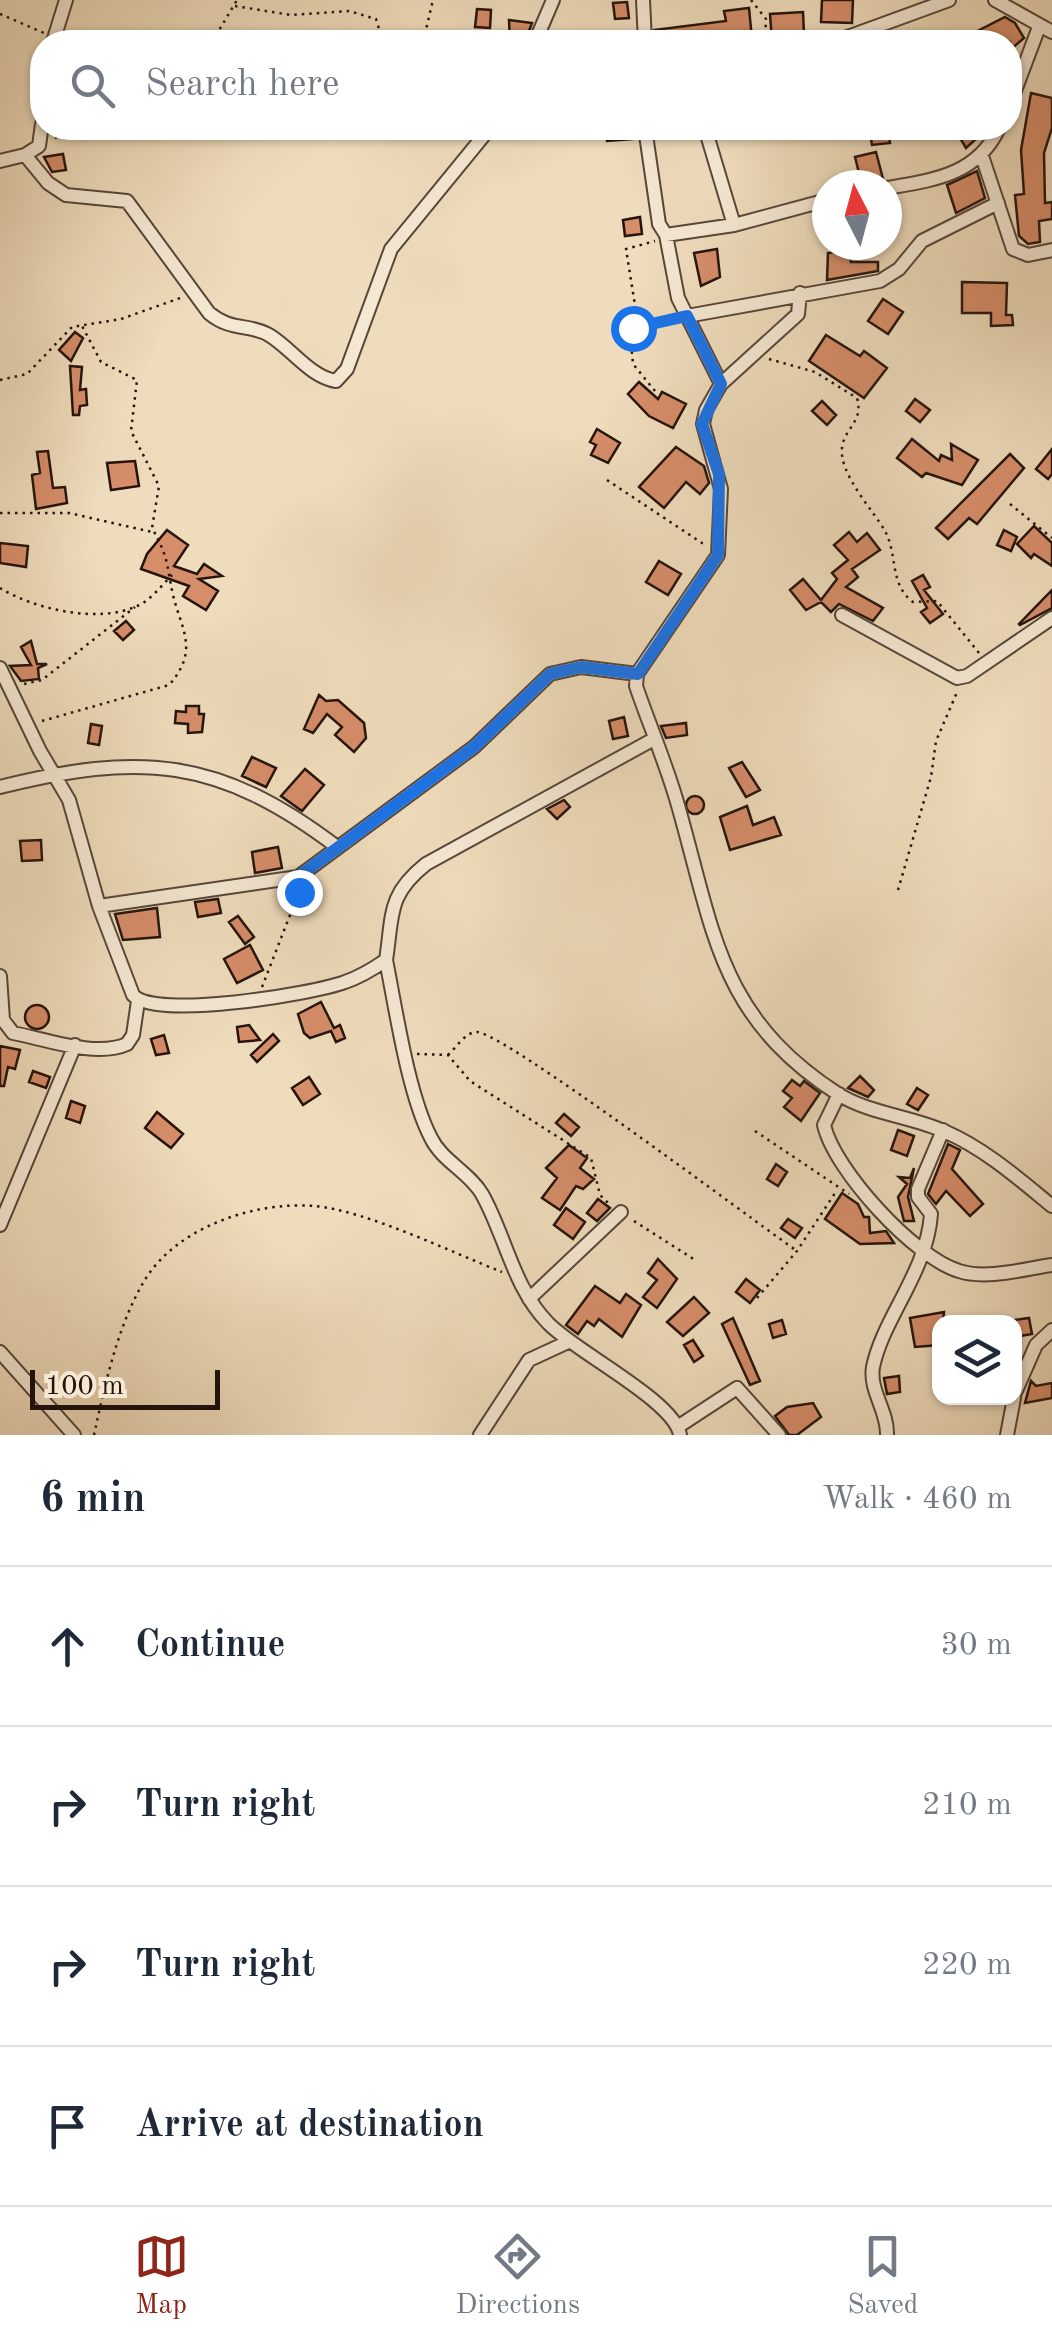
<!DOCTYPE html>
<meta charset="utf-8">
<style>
:root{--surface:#fff;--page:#f6f6f7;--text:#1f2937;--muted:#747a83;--line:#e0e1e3;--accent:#8f2418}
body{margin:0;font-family:"Old Standard TT",serif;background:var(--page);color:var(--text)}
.controls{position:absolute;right:30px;bottom:30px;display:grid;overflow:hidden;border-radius:20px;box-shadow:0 2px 8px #0004}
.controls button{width:90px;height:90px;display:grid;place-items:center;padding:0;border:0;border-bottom:2px solid var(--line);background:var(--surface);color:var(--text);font:50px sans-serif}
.compass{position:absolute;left:812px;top:170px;width:90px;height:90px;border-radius:50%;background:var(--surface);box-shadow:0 2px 8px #0004;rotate:354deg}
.scale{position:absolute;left:30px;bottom:25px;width:190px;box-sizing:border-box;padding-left:10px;border:5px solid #24140d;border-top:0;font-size:28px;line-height:35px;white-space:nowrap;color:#24140d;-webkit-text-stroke:8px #f5e8d3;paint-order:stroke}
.stop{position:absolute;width:30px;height:30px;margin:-22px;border:8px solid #1a73e8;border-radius:50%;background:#fff}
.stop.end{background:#1a73e8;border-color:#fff;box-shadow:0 2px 10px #0008}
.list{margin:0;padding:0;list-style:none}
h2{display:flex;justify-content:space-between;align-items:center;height:130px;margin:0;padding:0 40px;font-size:42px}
h2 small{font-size:32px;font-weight:400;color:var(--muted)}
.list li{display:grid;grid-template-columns:65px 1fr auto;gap:30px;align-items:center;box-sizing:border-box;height:160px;padding:0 40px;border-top:2px solid var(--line)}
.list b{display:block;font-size:38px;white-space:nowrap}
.list em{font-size:32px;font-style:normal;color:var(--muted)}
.icon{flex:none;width:55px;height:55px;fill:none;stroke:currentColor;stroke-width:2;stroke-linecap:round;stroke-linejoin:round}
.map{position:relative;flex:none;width:1052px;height:1435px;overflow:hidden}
.search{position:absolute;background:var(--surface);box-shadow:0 2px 8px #0004;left:30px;right:30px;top:30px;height:110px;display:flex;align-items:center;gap:25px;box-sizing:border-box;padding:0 35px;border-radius:40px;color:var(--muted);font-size:38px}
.sheet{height:770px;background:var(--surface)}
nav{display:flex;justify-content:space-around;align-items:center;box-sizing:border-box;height:140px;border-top:2px solid var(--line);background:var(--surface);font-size:28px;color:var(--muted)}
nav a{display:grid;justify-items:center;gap:5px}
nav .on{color:var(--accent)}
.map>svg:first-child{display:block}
</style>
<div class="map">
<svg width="1052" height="1435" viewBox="0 0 1052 1435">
<rect width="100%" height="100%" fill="#efdcbc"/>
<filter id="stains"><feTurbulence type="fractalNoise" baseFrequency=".002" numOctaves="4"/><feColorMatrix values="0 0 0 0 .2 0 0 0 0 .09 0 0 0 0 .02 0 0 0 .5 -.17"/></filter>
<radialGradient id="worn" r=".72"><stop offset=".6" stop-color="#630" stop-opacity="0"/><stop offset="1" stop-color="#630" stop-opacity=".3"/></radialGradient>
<path fill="#d68d6a" stroke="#24140d" stroke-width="2.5" d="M822,0H853L852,23L821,22Z
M627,2L629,18L615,19L613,3Z
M749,8L752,39L655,42L654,30L726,21L724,11Z
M477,9L491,10L490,28L475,27Z
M803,12L804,34L792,35L793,42H772L770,14Z
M1005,17L1015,23L1024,38L1010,50V42H956Z
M509,20L532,23L525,42H510Z
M1031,93L1052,98V128L1044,153L1045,203L1052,202V219L1039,221L1040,242L1028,244L1019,236L1015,195L1024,194L1021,150Z
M606,128H631L632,139L607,141Z
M978,128H988L966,148L960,138Z
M888,132L890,143L872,145L870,134Z
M876,152L883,179L862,185L855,157Z
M63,154L66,170L52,172L44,157Z
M977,171L985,198L956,213L947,185Z
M640,217L642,234L625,236L623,220Z
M717,249L720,277L701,286L694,253Z
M849,250L851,262H878V271L827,280L828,253Z
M962,282L1007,283L1006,315H1012L1013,325L991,326V313H962Z
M883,299L903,312L888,334L868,321Z
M75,332L83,338L71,361L59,350Z
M826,335L860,356L864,351L887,368L864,398L809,361Z
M70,366L82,367L80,390L86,389L87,405L80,406L79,415H73Z
M639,382L658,399L662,392L686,404L673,428L649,416L628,394Z
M915,399L930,410L920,422L906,411Z
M822,401L836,415L827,425L812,411Z
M597,429L620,443L608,463L591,455L596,445L590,442Z
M912,439L939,461L941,455L952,460L951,444L978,460L962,485L926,473L922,477L897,458Z
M676,447L704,466L709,483L700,494L686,482L664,508L639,487Z
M1052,449V474L1048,479L1036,469Z
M48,451L53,488L65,487L67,503L36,509L32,475L40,473L37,452Z
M1010,454L1024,468L977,524L969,518L948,539L936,528Z
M135,461L139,486L111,490L107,463Z
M1034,526L1052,543V566L1034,554L1031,558L1017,544Z
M167,530L188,545L174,566L197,574L204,564L222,576L199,579L218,591L206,610L183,596L189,586L141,569L147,554Z
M1004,530L1017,537L1011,551L997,545Z
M849,532L857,542L867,533L880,550L852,569L858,577L846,587L883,608L873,621L839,604L831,612L821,602L806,610L790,590L803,579L821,600L837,579L832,573L848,560L834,545Z
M0,543L28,546L26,567L0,563Z
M659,561L681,574L668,595L646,582Z
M923,575L930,587L924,590L943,614L930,623L921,612L927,608L912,581Z
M1052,590V608L1020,625L1019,624Z
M126,621L134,630L123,640L114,631Z
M31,641L37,664H47L38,668L39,679L21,681L10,666L31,665L21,647Z
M319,695L326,701L338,700L364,723L366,738L354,752L335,735L342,727L327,714L313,733L304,729Z
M186,706H199V714H204L202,732L188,733V724L175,723L176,711L186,712Z
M624,717L628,736L613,739L609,721Z
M686,723L687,735L666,738L661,726Z
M91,724L102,726L99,745L88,743Z
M252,757L276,768L266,787L242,776Z
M742,762L760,790L746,797L729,768Z
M305,769L324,785L302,811L281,796Z
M686 805a9 9 0 1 1 18 0a9 9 0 1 1-18 0Z
M564,800L570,807L557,819L547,809Z
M747,806L753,825L774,817L781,835L730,850L720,817Z
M41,840L42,860L22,861L20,841Z
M278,847L282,868L255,873L252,852Z
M218,899L221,913L198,917L195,902Z
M157,908L160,937L123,940L115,914Z
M238,916L254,937L245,944L229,922Z
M250,945L263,970L237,983L224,959Z
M321,1002L334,1028L340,1025L345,1038L336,1042L331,1031L310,1038L304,1033L298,1014Z
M25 1017a12 12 0 1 1 24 0a12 12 0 1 1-24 0Z
M249,1025L260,1040L239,1042L237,1027Z
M273,1034L279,1041L257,1062L251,1055Z
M164,1035L169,1053L156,1055L151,1039Z
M0,1046L20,1050L15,1069L8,1067L4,1086H0Z
M33,1071L50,1077L46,1088L29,1082Z
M860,1076L874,1090L868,1097L848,1088Z
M309,1077L320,1094L303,1105L292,1088Z
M792,1080L800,1086L804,1081L820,1093L801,1121L784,1107L792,1098L783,1091Z
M917,1088L928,1095L918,1110L907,1104Z
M71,1101L85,1106L80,1123L66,1118Z
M157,1112L183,1134L171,1148L145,1128Z
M564,1114L579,1127L571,1136L556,1123Z
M898,1130L914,1136L907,1156L891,1150Z
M948,1144L960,1150L952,1169L983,1204L970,1216L946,1191L936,1204L928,1194Z
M569,1145L587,1158L580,1168L594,1179L583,1189L576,1186L560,1210L542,1198L557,1178L546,1168Z
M776,1164L787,1172L778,1186L767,1179Z
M914,1168L908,1197L914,1221H904L898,1197L907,1184L899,1177L910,1178Z
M842,1193L858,1204L864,1217H869L870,1233L886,1231L894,1243L860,1244L825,1219Z
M598,1199L610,1208L597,1221L587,1213Z
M566,1208L585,1222L573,1239L554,1225Z
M788,1219L802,1228L795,1238L781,1228Z
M658,1259L677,1279L657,1308L643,1297L657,1280L648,1273Z
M746,1279L760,1290L750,1303L736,1292Z
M595,1286L620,1303L626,1294L641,1305L622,1337L599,1319L594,1326L587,1321L578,1334L566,1325Z
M694,1297L709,1313L683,1336L667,1322Z
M944,1312L940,1345L915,1347L910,1318Z
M733,1318L760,1381L750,1385L722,1324Z
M1029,1318L1032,1334L1014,1337V1320Z
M782,1320L786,1334L773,1338L769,1324Z
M693,1340L703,1356L694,1362L684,1345Z
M899,1376L900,1392L887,1394L884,1378Z
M1031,1381L1036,1386L1052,1383V1398L1025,1403Z
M813,1403L821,1417L797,1435H789L775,1416L787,1407Z"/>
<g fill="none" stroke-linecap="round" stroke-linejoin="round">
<defs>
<path id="street" d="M643,0L645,42
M995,0L1052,32
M53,42L66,0
M535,42L553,0
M834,42L949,0
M1010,104L1039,27
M645,128L659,224L666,235L734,225L827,200
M705,128L734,225
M25,155L39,146L42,124
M982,156L1013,249L1028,255L1052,250
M0,161L25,155L48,183L66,195L127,201L209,313C232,332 248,323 269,335C291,348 310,377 336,381L347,369L391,249L490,128
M887,188C934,180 977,175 999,128
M666,235L678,298L721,384
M800,293L798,314L721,384L706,410L703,424L721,489L718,555L637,674L636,686C650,727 668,768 679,809C714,932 719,1017 838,1094C870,1114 911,1116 946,1132C985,1149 1019,1179 1052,1206
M687,316L880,281L899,269L922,241L998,203
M842,615L957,678L967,676L1052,618
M0,668L40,751L69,800L99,906L133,995C154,1020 313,994 345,982C360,977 373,969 386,960C393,915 387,895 426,864L654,739
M0,787C140,752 218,757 337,847
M99,906L298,877L474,747L550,674L581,667L637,674
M386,960C396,1010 408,1094 431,1138C442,1161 469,1172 482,1194C506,1237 513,1287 548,1323C574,1351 675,1401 680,1435
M0,976L3,1020L13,1033C45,1039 96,1058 127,1044L133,1035L138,1001
M839,1094L824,1125C834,1170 915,1258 959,1271C986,1280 1024,1269 1052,1265
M0,1225L75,1045
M529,1299L621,1212
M0,1352L74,1435
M1014,1395L1036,1345L1052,1330
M679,1426L737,1388L779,1435
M480,1435L529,1360L568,1342
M887,1435C888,1411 869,1391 873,1367C883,1318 927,1272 931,1214L918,1197V1189L943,1130
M1007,1435L1014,1398"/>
</defs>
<use href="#street" stroke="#574639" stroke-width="16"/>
<path stroke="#24140d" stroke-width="2.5" stroke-dasharray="2.5 5" stroke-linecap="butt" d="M751,0L766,19L765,42
M235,6L291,15L349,11L376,19L383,42
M0,14L44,33
M212,42L237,0
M423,42L433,0
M55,138L76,128
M638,324L626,249L655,241
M769,359L815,372L857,398C864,422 844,428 842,448C839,474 873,510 885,531C898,555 889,584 913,602L937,601L979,653
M0,380L27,374L72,327L121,319L183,297
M655,391L633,364L630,332L676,318
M607,480L705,545
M1010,504L1052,538
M0,513H69L152,532
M0,588C34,609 98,624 137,606C150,601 162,585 172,575
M24,684L42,680L135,607
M42,721L169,685C200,650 181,629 173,595C166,563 169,558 152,528L159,486L131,431L137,380L101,362L82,326
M898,890L931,777L936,741L958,690
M262,987L299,892
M417,1054L448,1055L470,1081L591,1158L600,1195L610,1205
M448,1055C456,1048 465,1032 477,1032C503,1032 755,1222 797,1251
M755,1131L849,1194
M634,1221L695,1260
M757,1298L797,1251L837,1190
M94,1435C105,1385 117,1328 143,1283C175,1227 255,1201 315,1206C367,1211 451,1252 502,1272"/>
<use href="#street" stroke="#f5e8d3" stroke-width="12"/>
</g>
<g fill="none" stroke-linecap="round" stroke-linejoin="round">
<path stroke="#1a73e8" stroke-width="12" d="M299,892L298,877L474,747L550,674L581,667L638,674L718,555L719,474L702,424L721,384L687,316L633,328"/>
</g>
<rect width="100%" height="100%" filter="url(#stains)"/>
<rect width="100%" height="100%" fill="url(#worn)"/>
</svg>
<div class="controls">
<button><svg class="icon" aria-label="layers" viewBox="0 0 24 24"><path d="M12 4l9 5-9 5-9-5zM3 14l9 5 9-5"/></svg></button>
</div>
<svg class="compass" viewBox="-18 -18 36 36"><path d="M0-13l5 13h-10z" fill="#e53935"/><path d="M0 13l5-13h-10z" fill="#747a83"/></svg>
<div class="scale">100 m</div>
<div class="stop" style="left:633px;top:328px"></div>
<div class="stop end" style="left:299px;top:892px"></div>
<div class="search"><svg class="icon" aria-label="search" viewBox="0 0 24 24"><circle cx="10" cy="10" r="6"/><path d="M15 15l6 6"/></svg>Search here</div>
</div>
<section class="sheet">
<h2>6 min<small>Walk · 460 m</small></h2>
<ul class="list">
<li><svg class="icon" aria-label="ahead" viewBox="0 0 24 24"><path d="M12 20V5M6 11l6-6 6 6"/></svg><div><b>Continue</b></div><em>30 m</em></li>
<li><svg class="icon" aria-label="right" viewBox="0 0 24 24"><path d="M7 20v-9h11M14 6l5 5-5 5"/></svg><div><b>Turn right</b></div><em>210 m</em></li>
<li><svg class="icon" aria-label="right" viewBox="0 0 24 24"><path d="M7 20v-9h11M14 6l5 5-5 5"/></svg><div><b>Turn right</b></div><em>220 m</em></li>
<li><svg class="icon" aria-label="arrive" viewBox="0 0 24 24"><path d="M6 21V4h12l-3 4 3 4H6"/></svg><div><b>Arrive at destination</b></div></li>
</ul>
</section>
<nav>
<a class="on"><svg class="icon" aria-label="map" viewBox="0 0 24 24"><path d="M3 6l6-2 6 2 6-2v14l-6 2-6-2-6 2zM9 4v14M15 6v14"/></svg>Map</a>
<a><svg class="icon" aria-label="directions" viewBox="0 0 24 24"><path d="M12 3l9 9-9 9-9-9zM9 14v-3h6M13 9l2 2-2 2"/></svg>Directions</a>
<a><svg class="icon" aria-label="saved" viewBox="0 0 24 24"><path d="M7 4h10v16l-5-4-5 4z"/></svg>Saved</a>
</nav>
